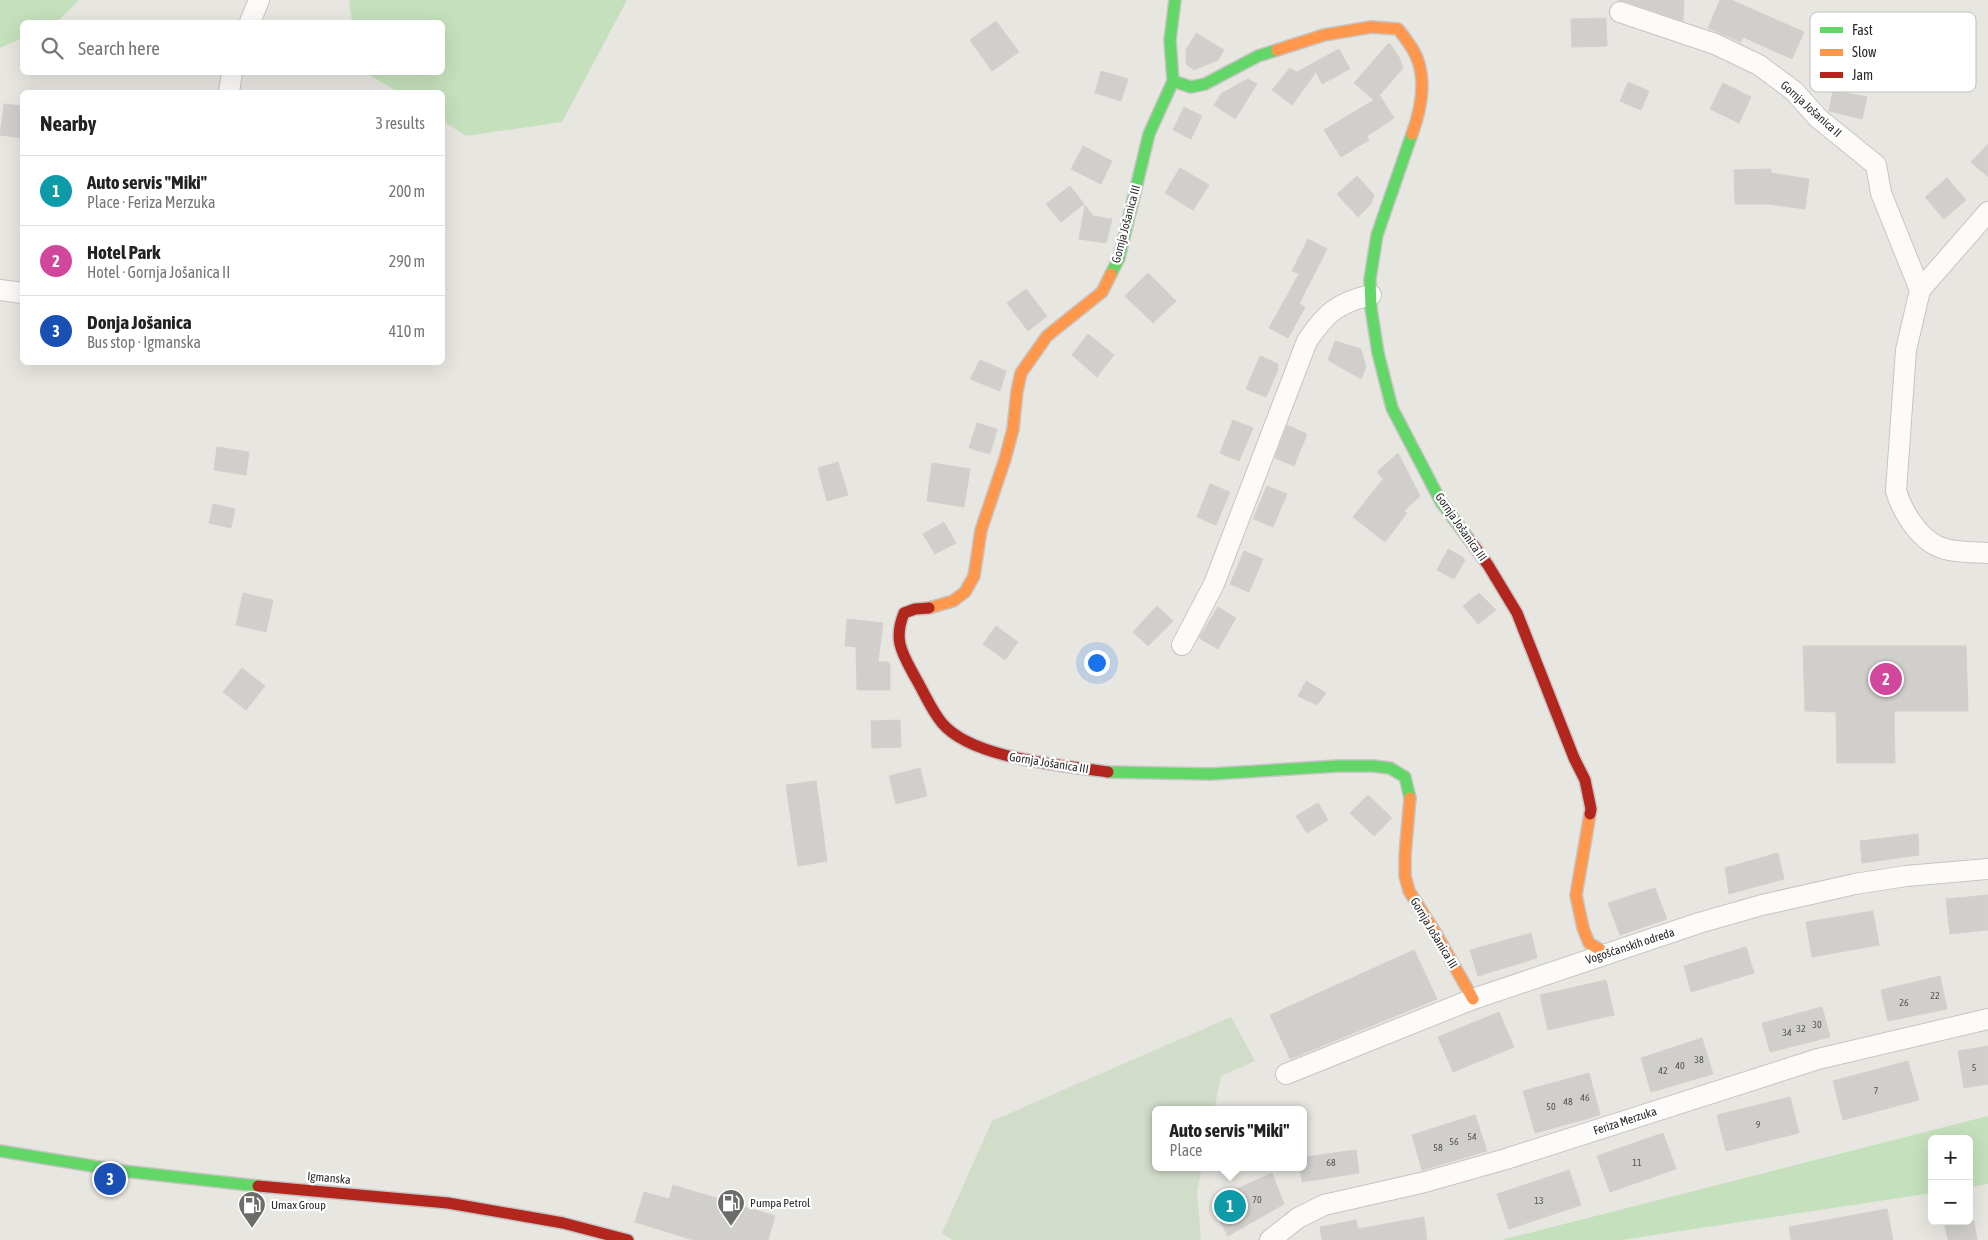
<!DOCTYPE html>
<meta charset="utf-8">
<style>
:root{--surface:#fff;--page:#f2f2f2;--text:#222;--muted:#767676;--line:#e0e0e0;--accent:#db2777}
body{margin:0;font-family:"Asap Condensed",sans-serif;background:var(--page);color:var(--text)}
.controls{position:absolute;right:15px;bottom:15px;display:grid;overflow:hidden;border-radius:8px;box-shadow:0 5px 20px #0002}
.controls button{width:45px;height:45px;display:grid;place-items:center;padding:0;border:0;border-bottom:1px solid var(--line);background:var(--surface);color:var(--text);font:25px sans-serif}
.you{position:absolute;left:1096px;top:662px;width:18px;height:18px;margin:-12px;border:4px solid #fff;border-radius:50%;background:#1a73e8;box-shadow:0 0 0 8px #1a73e833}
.badge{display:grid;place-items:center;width:32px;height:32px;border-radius:50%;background:var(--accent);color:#fff;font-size:16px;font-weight:700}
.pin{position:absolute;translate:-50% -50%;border:2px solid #fff;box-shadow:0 1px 5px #0006}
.popup{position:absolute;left:1152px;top:1106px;width:155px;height:65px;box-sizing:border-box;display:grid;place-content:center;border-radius:8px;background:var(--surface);filter:drop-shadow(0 1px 4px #0005);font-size:16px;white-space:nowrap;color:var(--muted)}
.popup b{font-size:19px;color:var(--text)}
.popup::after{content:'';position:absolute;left:50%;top:100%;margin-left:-10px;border:10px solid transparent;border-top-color:var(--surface)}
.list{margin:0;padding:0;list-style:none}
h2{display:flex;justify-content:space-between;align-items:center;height:65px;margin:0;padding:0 20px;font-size:21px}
h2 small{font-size:16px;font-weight:400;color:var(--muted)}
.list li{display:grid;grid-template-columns:32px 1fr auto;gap:15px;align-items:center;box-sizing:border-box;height:70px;padding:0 20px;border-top:1px solid var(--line)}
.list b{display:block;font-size:19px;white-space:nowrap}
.list p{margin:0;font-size:16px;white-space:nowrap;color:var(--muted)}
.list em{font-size:16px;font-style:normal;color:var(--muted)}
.icon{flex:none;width:28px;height:28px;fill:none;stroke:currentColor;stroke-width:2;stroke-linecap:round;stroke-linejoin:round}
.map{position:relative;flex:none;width:1988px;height:1240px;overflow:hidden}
.search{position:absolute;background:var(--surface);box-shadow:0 5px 20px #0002;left:20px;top:20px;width:425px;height:55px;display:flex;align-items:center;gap:12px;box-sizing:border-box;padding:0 18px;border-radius:8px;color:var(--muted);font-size:19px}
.panel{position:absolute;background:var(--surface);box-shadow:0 5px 20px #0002;left:20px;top:90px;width:425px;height:275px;border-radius:8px}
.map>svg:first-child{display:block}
</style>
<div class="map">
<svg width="1988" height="1240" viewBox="0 0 1988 1240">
<rect width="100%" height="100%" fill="#e8e6e0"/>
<path fill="#c5e0bc" d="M0,0H79L57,22H22V38L0,48Z
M349,0H627L562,122L466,136L443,121L442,92H398L366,73L442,72V22H352Z
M1988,1116V1184L1969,1187V1139H1932V1193L1621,1240H1501Z"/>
<path fill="#d1dcc9" d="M1231,1017L1255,1061L1221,1076L1214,1110H1156V1167H1202L1197,1191L1201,1240H952L942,1233L992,1121Z"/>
<path fill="#d1cfcb" stroke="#d3d1cc" d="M1618,0H1684L1683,21L1624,1Z
M1720,0H1731L1804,32L1792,59L1743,37L1741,42L1708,28Z
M1606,18L1607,46L1572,47L1571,19Z
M996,21L1019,52L992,71L970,40Z
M1855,25L1889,37L1881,61L1846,49Z
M1196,33L1224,50L1218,60L1194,70L1186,64V50Z
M1946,38L1974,39L1973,62L1945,60Z
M1388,44H1390L1399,57L1403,68L1377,98L1380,96L1394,118L1367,136L1369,140L1341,157L1324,130L1374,100L1354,83Z
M1339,49L1350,69L1322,84L1316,72L1292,105L1272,90L1290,68L1297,72Z
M1101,71L1128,79L1121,101L1095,93Z
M1248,79L1257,84L1235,119L1214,105L1222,93Z
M1628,82L1649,91L1641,110L1620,101Z
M1723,83L1751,97L1739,123L1710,109Z
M1833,90L1867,97L1862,119L1829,111Z
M4,104L22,106V138L0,135Z
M1184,107L1202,116L1191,139L1173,130Z
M1988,144V177L1971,162Z
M1083,146L1112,161L1101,184L1071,169Z
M1180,168L1209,185L1193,210L1165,193Z
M1771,169V173L1809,179L1805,209L1767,204H1735L1734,170Z
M1357,176L1374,195L1371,204L1358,217L1337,194Z
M1947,178L1966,200L1944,219L1925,197Z
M1070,186L1084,204L1061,222L1046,204Z
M1085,205L1093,216L1112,219L1106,243L1079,239Z
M1308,239L1327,249L1299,304L1305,307L1288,338L1269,328L1299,274L1292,271Z
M1148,273L1176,301L1153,323L1125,296Z
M1026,289L1047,316L1028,331L1007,303Z
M1088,334L1114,355L1097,377L1072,355Z
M1335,341L1361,349L1366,367L1361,379L1328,360Z
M1260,356L1278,364V370L1266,397L1246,389Z
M980,360L1006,371L1000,391L970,379Z
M1233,420L1253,428L1239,461L1220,453Z
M977,423L997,429L990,454L969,448Z
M1287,425L1307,434L1294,466L1275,458Z
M217,447L249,452L246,475L214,470Z
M1398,453L1420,496L1404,511L1407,513L1385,542L1353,517L1383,479L1377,472Z
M838,462L848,495L827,501L818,468Z
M932,463L970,469L964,507L927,501Z
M1210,484L1230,492L1216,525L1197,517Z
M1267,486L1287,494L1273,527L1253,519Z
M213,504L235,509L231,528L209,523Z
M944,522L956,543L935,554L923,534Z
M1448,549L1462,557L1465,560L1454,579L1437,570Z
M1244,551L1263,559L1249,592L1230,584Z
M243,593L273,600L266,632L236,625Z
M1479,593L1496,610L1478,624L1463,606Z
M1157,606L1173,621L1148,646L1133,632Z
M1218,607L1236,618L1218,649L1199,638Z
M847,619L883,623L878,662H888L890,664V690H857L856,647L845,646Z
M996,626L1018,642L1005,660L983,644Z
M1803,646H1966L1968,711H1894L1895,763H1837L1836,712L1805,711Z
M242,668L265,686L246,710L223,692Z
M1306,681L1326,693L1317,705L1298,696Z
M900,720L901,747L872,748L871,721Z
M920,768L927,796L896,804L889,776Z
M816,781L827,861L798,866L786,785Z
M1368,795L1392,818L1374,836L1350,813Z
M1318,803L1328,820L1307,833L1296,816Z
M1918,834L1919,855L1862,863L1860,841Z
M1778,853L1784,879L1729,894L1725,868Z
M1655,888L1667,919L1620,935L1608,903Z
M1988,895V930L1950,934L1946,899Z
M1873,911L1879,945L1812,957L1806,922Z
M1531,933L1537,958L1478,976L1470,950Z
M1746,947L1754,973L1691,992L1684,966Z
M1414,950L1437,999L1290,1059L1270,1015Z
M1940,976L1947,1009L1888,1021L1881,990Z
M1606,980L1614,1015L1548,1030L1540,995Z
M1822,1007L1830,1037L1770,1052L1762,1023Z
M1499,1012L1514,1047L1453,1072L1438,1037Z
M1702,1038L1713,1074L1651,1092L1641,1058Z
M1988,1046V1084L1964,1088L1958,1051Z
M1908,1061L1919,1100L1843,1120L1833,1081Z
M1589,1073L1600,1115L1535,1133L1523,1091Z
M1790,1097L1799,1133L1726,1151L1717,1115Z
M1475,1115L1487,1151L1422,1170L1412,1135Z
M1663,1133L1676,1169L1610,1192L1597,1156Z
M1356,1150L1359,1173L1302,1182L1300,1167H1304V1157Z
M1569,1170L1581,1205L1509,1229L1497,1194Z
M1272,1173L1284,1204L1228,1236L1219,1219L1228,1193Z
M673,1185L775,1216L768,1240H693L635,1222L644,1192L669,1199Z
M1887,1209L1893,1240H1791L1789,1227Z
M1424,1217L1427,1240H1322L1320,1227L1356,1220L1358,1229Z
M1944,1221H1974L1977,1240H1948Z"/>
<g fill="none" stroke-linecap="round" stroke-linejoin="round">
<defs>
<path id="street" d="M1620,12L1715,44L1759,65L1794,91L1818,118L1876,165L1881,193L1920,290
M250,22L259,0
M229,92L232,72
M1988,212L1920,290L1906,350L1896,491C1902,511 1918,537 1937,546C1951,553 1974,552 1988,553
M0,290L22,293
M1182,645L1214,584L1307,341C1326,313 1337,303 1371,295
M1286,1074L1473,999L1699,923L1762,905L1855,884L1906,876L1988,869
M1270,1240L1298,1218L1324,1205L1425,1182L1506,1159L1818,1059L1988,1019"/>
<path id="fast" d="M1175,0L1170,40L1173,81L1191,87L1205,84L1258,56L1277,50
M1412,134L1377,235L1370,279L1371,308L1378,353L1392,408L1441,502L1468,538
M1111,274L1119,258L1149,134L1173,81
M1108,772L1211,774L1338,766H1373L1390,768L1405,777L1410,798
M0,1151L123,1171L258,1186"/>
<path id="slow" d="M1277,50L1324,35L1371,27L1398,29C1403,35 1408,42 1412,48C1428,74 1422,107 1412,134
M929,608L953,601L965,592L974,576L981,530L1005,459L1013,429L1017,391L1021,373L1047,336L1102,292L1111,274
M1410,798L1405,855V876L1409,891L1435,932L1473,999
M1590,814L1576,895L1583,928L1589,943L1607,954"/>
<path id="jam" d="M1468,538L1488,565L1517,613L1574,758L1585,780L1591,809L1590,814
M929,608L915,609L904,613C893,640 902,653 915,677C924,692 931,710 942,723C972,759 1062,765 1108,772
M258,1186L448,1203L563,1223L628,1240"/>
</defs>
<use href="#street" stroke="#c6c5c4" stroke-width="22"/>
<use href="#fast" stroke="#c6c5c4" stroke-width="14"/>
<use href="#slow" stroke="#c6c5c4" stroke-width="14"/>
<use href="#jam" stroke="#c6c5c4" stroke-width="14"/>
<use href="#street" stroke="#fcfbfa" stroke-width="20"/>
<use href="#fast" stroke="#63d668" stroke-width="11"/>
<use href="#slow" stroke="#ff974d" stroke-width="11"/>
<use href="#jam" stroke="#b3261e" stroke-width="11"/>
</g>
<defs>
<symbol id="fuel-pin" viewBox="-11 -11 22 30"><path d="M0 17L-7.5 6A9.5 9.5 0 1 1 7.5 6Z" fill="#6c6c6a" stroke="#fff"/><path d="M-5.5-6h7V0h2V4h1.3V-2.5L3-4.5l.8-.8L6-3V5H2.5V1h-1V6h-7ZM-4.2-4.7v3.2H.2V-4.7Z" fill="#fff"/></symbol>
</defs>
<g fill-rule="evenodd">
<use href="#fuel-pin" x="715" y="1187" width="32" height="43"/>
<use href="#fuel-pin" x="236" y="1189" width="32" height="43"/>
</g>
<g text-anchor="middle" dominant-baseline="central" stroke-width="4.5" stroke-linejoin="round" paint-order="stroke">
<g font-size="10" fill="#545453">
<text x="1935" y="995">22</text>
<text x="1904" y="1002">26</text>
<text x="1817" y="1024">30</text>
<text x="1801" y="1028">32</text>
<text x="1787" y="1032">34</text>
<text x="1699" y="1059">38</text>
<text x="1680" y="1065">40</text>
<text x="1974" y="1067">5</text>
<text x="1663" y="1070">42</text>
<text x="1876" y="1090">7</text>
<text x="1585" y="1097">46</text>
<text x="1568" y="1101">48</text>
<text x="1551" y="1106">50</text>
<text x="1758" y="1124">9</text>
<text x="1472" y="1136">54</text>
<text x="1454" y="1141">56</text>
<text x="1438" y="1147">58</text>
<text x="1331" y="1162">68</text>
<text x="1637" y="1162">11</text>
<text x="1257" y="1199">70</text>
<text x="1539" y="1200">13</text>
</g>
<g font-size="12" fill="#2a2a2a" stroke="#fff">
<text transform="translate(1811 109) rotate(42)">Gornja Jošanica II</text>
<text transform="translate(1126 224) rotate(-75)">Gornja Jošanica III</text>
<text transform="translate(1461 527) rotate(55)">Gornja Jošanica III</text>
<text transform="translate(1049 763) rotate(9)">Gornja Jošanica III</text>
<text transform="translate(1434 933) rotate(59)">Gornja Jošanica III</text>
<text transform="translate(1630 946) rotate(-18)">Vogošćanskih odreda</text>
<text transform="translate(1625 1121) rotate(-18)">Feriza Merzuka</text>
<text transform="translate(329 1178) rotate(5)">Igmanska</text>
</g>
<g font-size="12" fill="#2a2a2a" stroke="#fff" text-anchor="start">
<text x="750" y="1203">Pumpa Petrol</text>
<text x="271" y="1205">Umax Group</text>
</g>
</g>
<rect x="1810" y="12" width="166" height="80" rx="8" fill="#fff" stroke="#bfbfbf" stroke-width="1"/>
<rect x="1820" y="27" width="23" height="6" fill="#63d668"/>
<rect x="1820" y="49" width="23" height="7" fill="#ff974d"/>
<rect x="1820" y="72" width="23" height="6" fill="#b3261e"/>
<g font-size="14" fill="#2a2a2a">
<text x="1852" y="35">Fast</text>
<text x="1852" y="57">Slow</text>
<text x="1852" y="80">Jam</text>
</g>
</svg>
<div class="controls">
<button>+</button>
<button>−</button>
</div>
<div class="you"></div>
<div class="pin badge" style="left:1230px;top:1206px;background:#0f9aa8">1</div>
<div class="popup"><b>Auto servis &quot;Miki&quot;</b>Place</div>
<div class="pin badge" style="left:1886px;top:679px;background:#d1479c">2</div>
<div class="pin badge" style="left:110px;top:1179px;background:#1a4fb4">3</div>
<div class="search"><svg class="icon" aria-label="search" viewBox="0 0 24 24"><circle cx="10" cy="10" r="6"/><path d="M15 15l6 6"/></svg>Search here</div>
<section class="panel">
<h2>Nearby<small>3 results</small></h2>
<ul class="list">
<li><span class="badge" style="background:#0f9aa8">1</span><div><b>Auto servis &quot;Miki&quot;</b><p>Place · Feriza Merzuka</p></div><em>200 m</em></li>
<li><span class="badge" style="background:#d1479c">2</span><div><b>Hotel Park</b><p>Hotel · Gornja Jošanica II</p></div><em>290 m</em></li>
<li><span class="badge" style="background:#1a4fb4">3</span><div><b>Donja Jošanica</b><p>Bus stop · Igmanska</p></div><em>410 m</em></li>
</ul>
</section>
</div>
